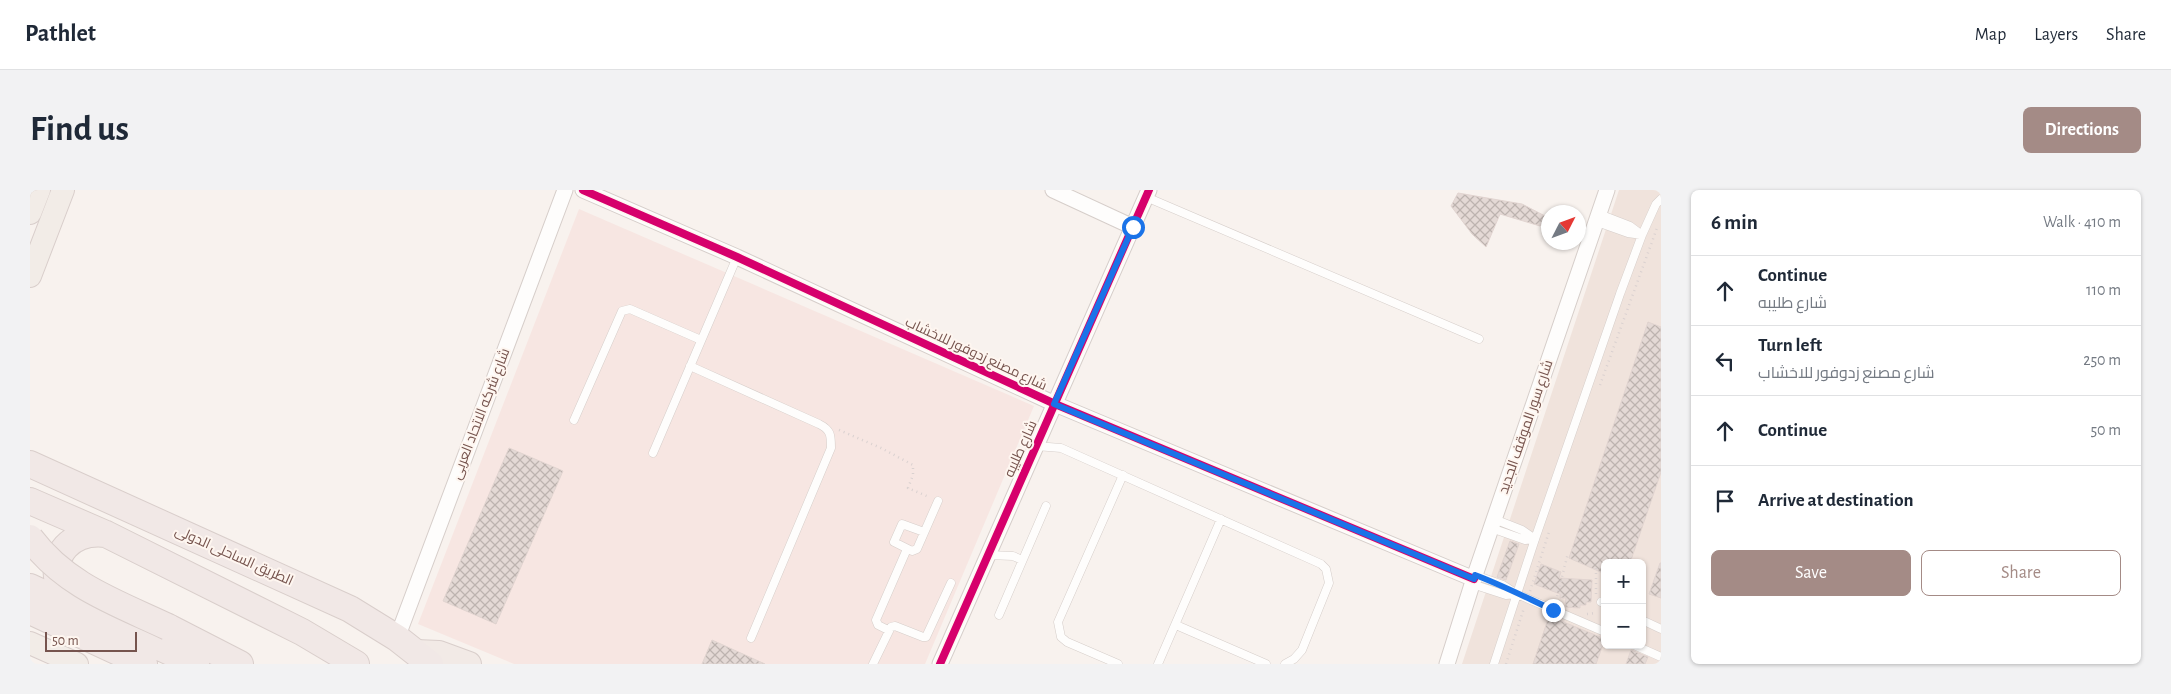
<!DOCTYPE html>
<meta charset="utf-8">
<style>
:root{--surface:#fff;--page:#f2f2f3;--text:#1f2937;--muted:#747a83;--line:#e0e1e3;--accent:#a48b86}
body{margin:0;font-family:"Alegreya Sans",Cairo,sans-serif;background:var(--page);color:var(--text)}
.controls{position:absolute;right:15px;bottom:15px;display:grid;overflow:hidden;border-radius:8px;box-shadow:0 1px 4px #0004}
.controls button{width:45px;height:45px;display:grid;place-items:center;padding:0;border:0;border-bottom:1px solid var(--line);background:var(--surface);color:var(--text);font:25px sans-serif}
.compass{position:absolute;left:1511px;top:15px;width:45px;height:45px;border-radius:50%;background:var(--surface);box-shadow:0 1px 4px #0004;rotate:48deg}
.scale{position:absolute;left:15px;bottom:12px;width:92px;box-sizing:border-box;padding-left:5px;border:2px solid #76544e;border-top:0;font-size:14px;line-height:18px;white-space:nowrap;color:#76544e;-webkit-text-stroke:4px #fef6f0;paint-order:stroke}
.stop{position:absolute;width:15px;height:15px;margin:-11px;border:4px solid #1a73e8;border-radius:50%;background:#fff}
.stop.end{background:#1a73e8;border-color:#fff;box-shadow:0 1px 5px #0008}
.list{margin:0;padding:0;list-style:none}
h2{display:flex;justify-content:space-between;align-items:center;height:65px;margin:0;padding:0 20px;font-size:21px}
h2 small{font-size:16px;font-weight:400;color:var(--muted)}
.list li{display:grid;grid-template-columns:32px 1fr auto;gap:15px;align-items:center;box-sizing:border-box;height:70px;padding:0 20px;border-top:1px solid var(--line)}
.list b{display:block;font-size:19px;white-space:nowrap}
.list p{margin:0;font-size:16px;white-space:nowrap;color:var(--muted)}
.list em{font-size:16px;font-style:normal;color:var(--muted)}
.actions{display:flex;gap:10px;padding:15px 20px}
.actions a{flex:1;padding:11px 0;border:1px solid var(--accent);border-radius:8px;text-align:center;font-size:18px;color:var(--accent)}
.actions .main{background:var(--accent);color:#fff}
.icon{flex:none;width:28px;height:28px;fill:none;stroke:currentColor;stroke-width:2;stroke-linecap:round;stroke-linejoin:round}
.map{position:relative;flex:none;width:1631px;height:474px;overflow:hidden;border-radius:8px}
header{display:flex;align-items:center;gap:30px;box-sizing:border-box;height:70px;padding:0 25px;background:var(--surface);border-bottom:1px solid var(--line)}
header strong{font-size:24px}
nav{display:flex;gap:28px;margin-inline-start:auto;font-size:18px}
.intro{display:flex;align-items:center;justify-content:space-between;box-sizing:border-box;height:120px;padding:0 30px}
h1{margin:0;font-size:35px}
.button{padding:12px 22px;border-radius:8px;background:var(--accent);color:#fff;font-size:18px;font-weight:700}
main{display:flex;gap:30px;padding:0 30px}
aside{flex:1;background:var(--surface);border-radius:8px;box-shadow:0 1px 4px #0004}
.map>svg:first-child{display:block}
</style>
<header>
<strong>Pathlet</strong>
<nav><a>Map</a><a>Layers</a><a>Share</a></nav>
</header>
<div class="intro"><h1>Find us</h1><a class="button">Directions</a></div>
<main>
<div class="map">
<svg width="1631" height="474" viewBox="0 0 1631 474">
<defs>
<pattern id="building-cross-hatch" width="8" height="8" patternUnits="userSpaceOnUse" patternTransform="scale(1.25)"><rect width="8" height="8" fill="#e4d9d5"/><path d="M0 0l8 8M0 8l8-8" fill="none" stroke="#bdb3af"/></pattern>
</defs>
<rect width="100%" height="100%" fill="#f8f2ee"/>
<path fill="#f0e3dc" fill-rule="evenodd" d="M1589,0H1631V474H1432ZM1575,373H1612V455H1575Z"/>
<path fill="#f7e6e2" d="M549,19L1004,216L895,474H484L388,434Z"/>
<path fill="url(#building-cross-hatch)" stroke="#e1d4d0" d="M1428,3L1492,14L1515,26L1510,36L1470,24L1456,57L1442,44L1421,16Z
M1618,132L1631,137V282L1600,373H1575V384L1539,368Z
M479,258L533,281L466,434L413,411Z
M1480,351L1489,354L1476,390L1467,387Z
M1630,373H1631V408L1619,404Z
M1511,374L1531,382L1529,388L1562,390L1561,412H1556V415H1550V418L1535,417L1536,408H1530V404L1504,394Z
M1519,426L1575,449L1566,474H1503Z
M682,450L735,474H672Z
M1601,460L1618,467L1615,474H1596Z"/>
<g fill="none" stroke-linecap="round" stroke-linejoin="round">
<defs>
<path id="service" d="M1116,7L1449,149
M1569,24L1600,36L1612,45
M1567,32L1598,43L1612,45
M660,176L789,234C801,240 801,245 801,258L721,448
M544,230L592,121L600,119L671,150
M1006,256L1031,258L1291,374L1296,379L1299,393L1272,460L1264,469L1255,474
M623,263L707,67
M1464,329L1492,340L1505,349
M1461,338L1495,350L1505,349
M894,342L872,334L864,352L882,361L887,359L908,311
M958,365L983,366L992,370
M1445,385L1473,395L1487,404L1575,442
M1442,394L1476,405L1487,404
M1571,412L1575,414
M969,425L1016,316
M1612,430L1631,439
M1146,435L1236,474
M858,440L848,435L846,430L877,359
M1604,455L1631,467
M843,474L861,437L865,436L893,447H896L921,393
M1088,474L1037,452L1031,447L1028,432L1093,285
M1128,474L1191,329
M1464,474L1505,349L1590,104L1612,45L1626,14L1631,9"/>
<path id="minor" d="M553,0L707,67L1025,214L1444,389
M1023,0L1103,37
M367,448L535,0
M910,474L1119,0
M1417,474L1445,385L1577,0"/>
<path id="primary" d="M0,23L9,0
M0,86L33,0
M0,453L47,474"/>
<path id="trunk" d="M386,462L409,463L439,474"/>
<path id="motorway" d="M0,274L320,419L367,448L400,474
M0,311L76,344L272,442L326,474
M0,397L166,474
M30,398C17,364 43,340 76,344
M0,421L114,474
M138,437L210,474"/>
</defs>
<use href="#service" stroke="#d6ceca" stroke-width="9"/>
<use href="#minor" stroke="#d6ceca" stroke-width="17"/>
<use href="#primary" stroke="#d9cecb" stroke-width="24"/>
<use href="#trunk" stroke="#d9cecb" stroke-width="26"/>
<use href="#motorway" stroke="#d9cecb" stroke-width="28"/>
<path stroke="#dad1d0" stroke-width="2.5" stroke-dasharray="1 4" stroke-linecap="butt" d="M1570,195L1627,38
M809,240L851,258L883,275V285L878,298L899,307
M1500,401L1519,342
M1566,404V374
M1526,411L1538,363
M1557,424L1566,423
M1476,474L1494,418"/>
<use href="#service" stroke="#fefdfc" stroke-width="8"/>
<use href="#minor" stroke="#fefdfc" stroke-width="15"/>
<use href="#primary" stroke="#f2ece7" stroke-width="22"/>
<use href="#trunk" stroke="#f2eae6" stroke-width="24"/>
<use href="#motorway" stroke="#f1e8e6" stroke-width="26"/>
<defs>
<path id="motorway-bridge" d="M0,348C36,396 85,412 138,437"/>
</defs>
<use href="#motorway-bridge" stroke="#d9cecb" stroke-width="28" stroke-linecap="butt"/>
<use href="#motorway-bridge" stroke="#f1e8e6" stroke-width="26"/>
<defs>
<path id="cycleway" d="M553,0L707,67L1025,214L1444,389
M910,474L1119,0"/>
</defs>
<use href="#cycleway" stroke="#fef6f0" stroke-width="11"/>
<use href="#cycleway" stroke="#d6006c" stroke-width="8"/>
</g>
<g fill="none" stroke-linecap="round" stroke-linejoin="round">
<path stroke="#1a73e8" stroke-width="6" d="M1103,37L1024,214L1444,389L1445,385C1472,395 1497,408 1523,420"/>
</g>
<g text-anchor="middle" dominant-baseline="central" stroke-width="4" stroke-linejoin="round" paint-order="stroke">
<g font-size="14" fill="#76544e" stroke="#fef6f0">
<text transform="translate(946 164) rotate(25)">شارع مصنع زدوفور للاخشاب</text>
<text transform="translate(451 224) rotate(-69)">شارع شركه الاتحاد العربى</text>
<text transform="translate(1496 237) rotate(-71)">شارع سور الموقف الجديد</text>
<text transform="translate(991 259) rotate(-66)">شارع طليبه</text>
<text transform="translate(204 366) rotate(24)">الطريق الساحلى الدولى</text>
</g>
</g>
</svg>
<div class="controls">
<button>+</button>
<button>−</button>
</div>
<svg class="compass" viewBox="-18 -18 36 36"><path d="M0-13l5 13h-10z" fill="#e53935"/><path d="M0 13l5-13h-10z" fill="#747a83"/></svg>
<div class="scale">50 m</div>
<div class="stop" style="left:1103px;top:37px"></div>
<div class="stop end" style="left:1523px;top:420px"></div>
</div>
<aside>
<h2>6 min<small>Walk · 410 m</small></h2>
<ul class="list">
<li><svg class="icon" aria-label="ahead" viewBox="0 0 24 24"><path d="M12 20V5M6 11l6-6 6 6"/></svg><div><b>Continue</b><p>شارع طليبه</p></div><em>110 m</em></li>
<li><svg class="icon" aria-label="left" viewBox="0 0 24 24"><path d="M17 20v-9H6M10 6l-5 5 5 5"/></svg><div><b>Turn left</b><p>شارع مصنع زدوفور للاخشاب</p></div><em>250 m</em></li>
<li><svg class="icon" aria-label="ahead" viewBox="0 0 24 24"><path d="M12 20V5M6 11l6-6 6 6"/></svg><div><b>Continue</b></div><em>50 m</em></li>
<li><svg class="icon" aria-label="arrive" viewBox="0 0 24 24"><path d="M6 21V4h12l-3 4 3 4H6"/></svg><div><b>Arrive at destination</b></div></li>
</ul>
<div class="actions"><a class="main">Save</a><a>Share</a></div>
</aside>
</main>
